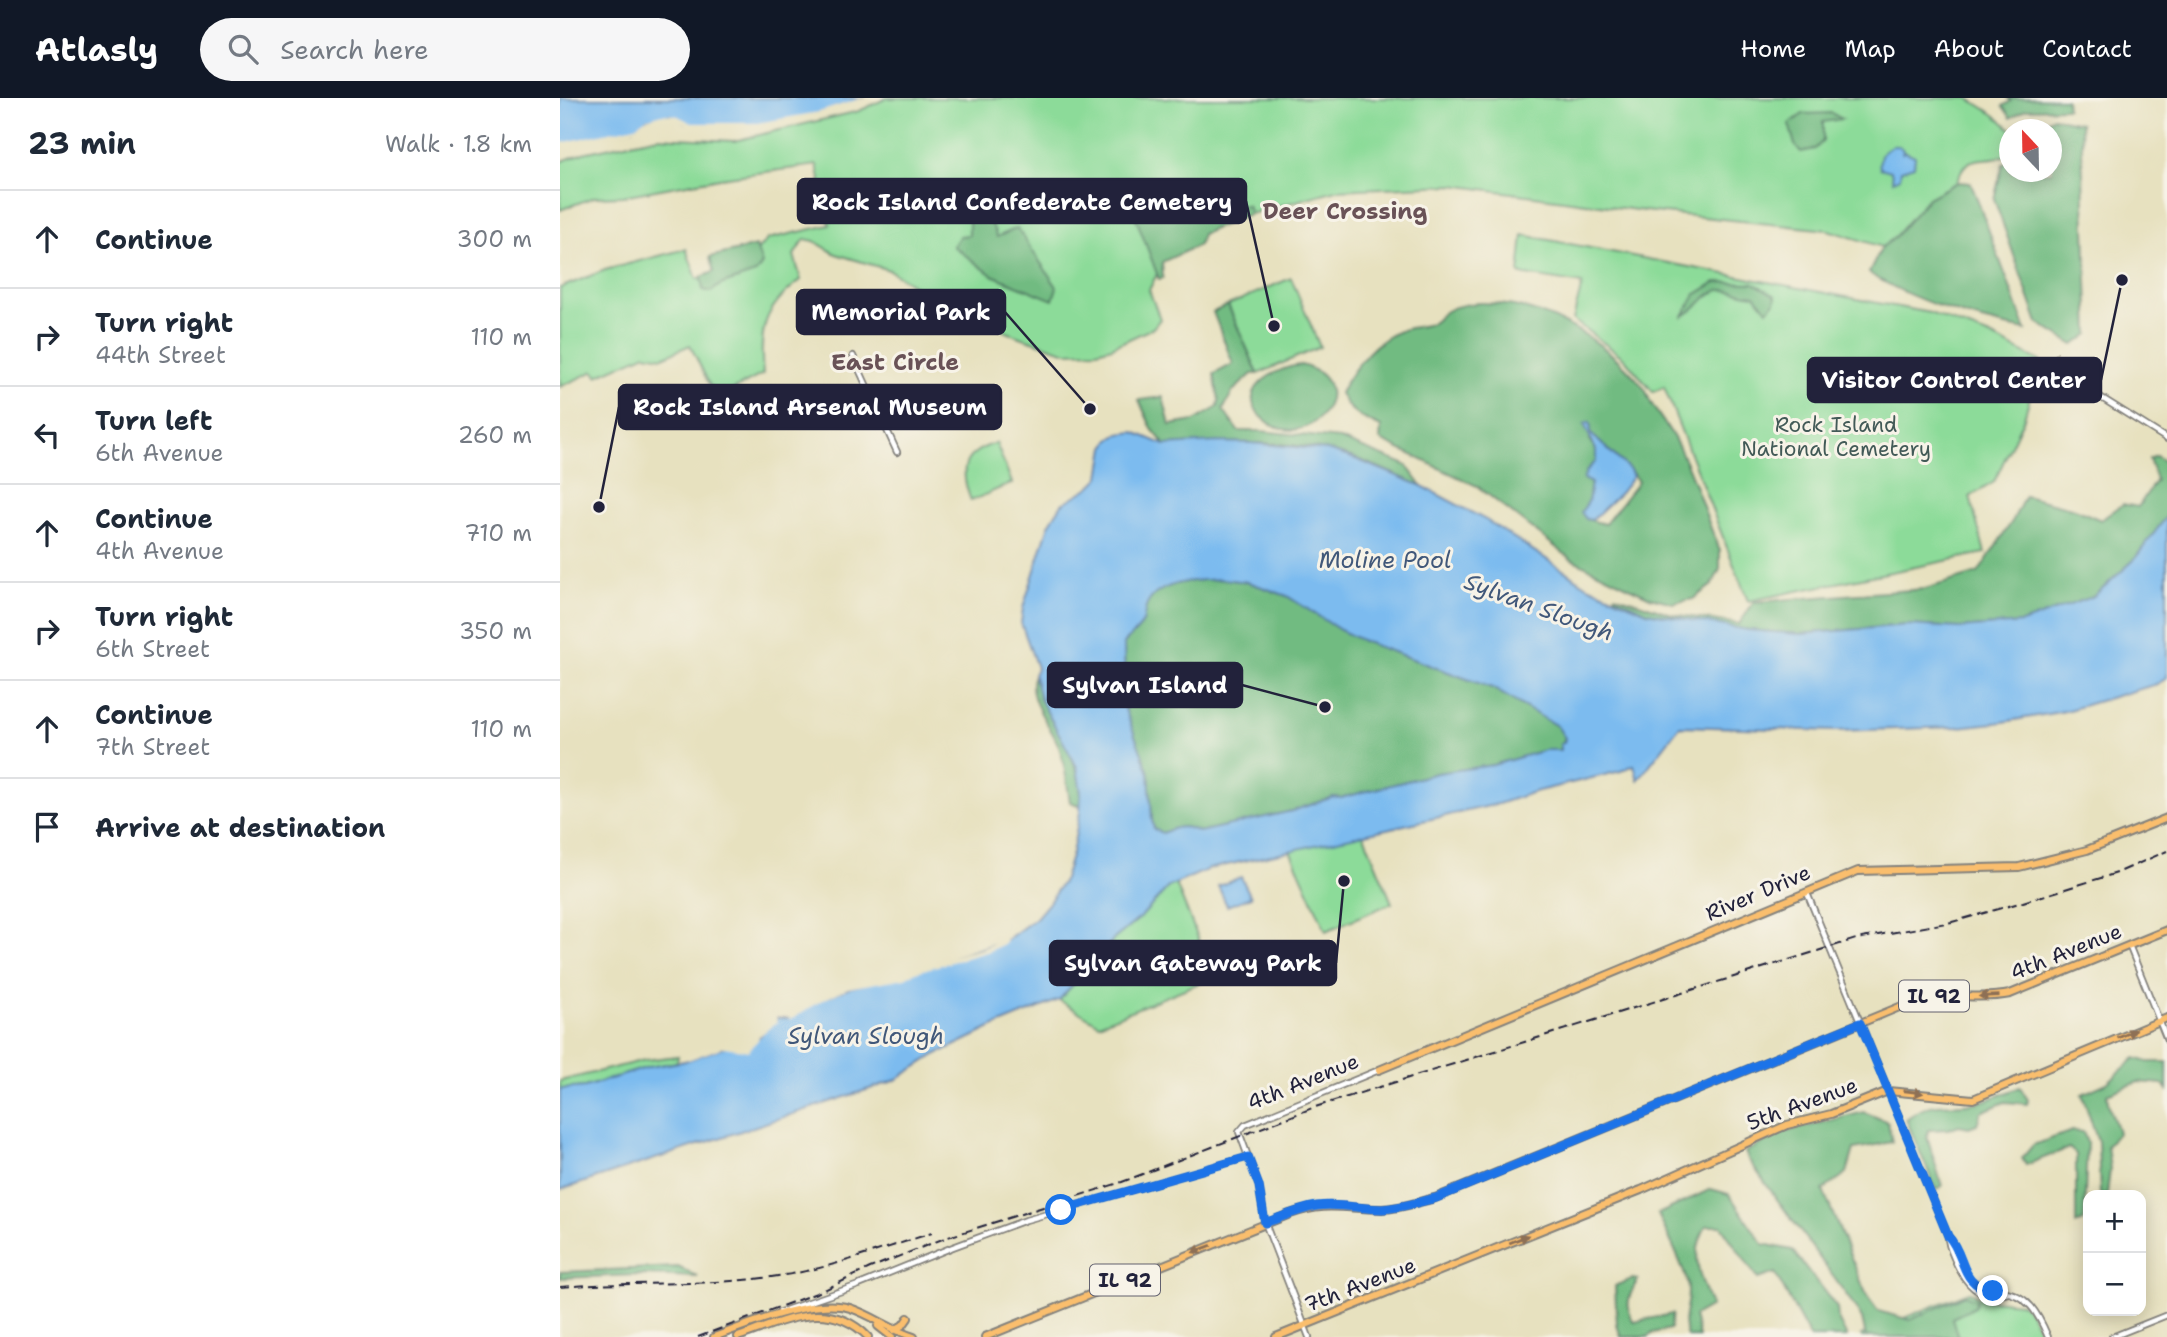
<!DOCTYPE html>
<meta charset="utf-8">
<style>
:root{--surface:#fff;--page:#f6f6f7;--text:#1f2937;--muted:#747a83;--line:#e0e1e3;--accent:#111827}
body{margin:0;font-family:"Shantell Sans",sans-serif;background:var(--page);color:var(--text)}
.controls{position:absolute;right:21px;bottom:21px;display:grid;overflow:hidden;border-radius:14px;box-shadow:0 4px 18px #0003}
.controls button{width:63px;height:63px;display:grid;place-items:center;padding:0;border:0;border-bottom:2px solid var(--line);background:var(--surface);color:var(--text);font:35px sans-serif}
.compass{position:absolute;left:1439px;top:21px;width:63px;height:63px;border-radius:50%;background:var(--surface);box-shadow:0 4px 18px #0003;rotate:338deg}
.stop{position:absolute;width:21px;height:21px;margin:-16px;border:5px solid #1a73e8;border-radius:50%;background:#fff}
.stop.end{background:#1a73e8;border-color:#fff;box-shadow:0 2px 7px #0008}
.list{margin:0;padding:0;list-style:none}
h2{display:flex;justify-content:space-between;align-items:center;height:91px;margin:0;padding:0 28px;font-size:30px}
h2 small{font-size:23px;font-weight:400;color:var(--muted)}
.list li{display:grid;grid-template-columns:46px 1fr auto;gap:21px;align-items:center;box-sizing:border-box;height:98px;padding:0 28px;border-top:2px solid var(--line)}
.list b{display:block;font-size:26px;white-space:nowrap}
.list p{margin:0;font-size:23px;white-space:nowrap;color:var(--muted)}
.list em{font-size:23px;font-style:normal;color:var(--muted)}
.icon{flex:none;width:38px;height:38px;fill:none;stroke:currentColor;stroke-width:2;stroke-linecap:round;stroke-linejoin:round}
.map{position:relative;flex:none;width:1607px;height:1239px;overflow:hidden}
header{display:flex;align-items:center;gap:42px;box-sizing:border-box;height:98px;padding:0 35px;background:var(--accent);color:#fff}
header strong{font-size:33px}
nav{display:flex;gap:38px;margin-inline-start:auto;font-size:24px}
.search{width:490px;height:63px;background:var(--page);display:flex;align-items:center;gap:18px;box-sizing:border-box;padding:0 24px;border-radius:38px;color:var(--muted);font-size:26px}
main{display:flex}
aside{flex:1;background:var(--surface)}
.map>svg:first-child{display:block}
</style>
<header>
<strong>Atlasly</strong>
<div class="search"><svg class="icon" aria-label="search" viewBox="0 0 24 24"><circle cx="10" cy="10" r="6"/><path d="M15 15l6 6"/></svg>Search here</div>
<nav><a>Home</a><a>Map</a><a>About</a><a>Contact</a></nav>
</header>
<main>
<aside>
<h2>23 min<small>Walk · 1.8 km</small></h2>
<ul class="list">
<li><svg class="icon" aria-label="ahead" viewBox="0 0 24 24"><path d="M12 20V5M6 11l6-6 6 6"/></svg><div><b>Continue</b></div><em>300 m</em></li>
<li><svg class="icon" aria-label="right" viewBox="0 0 24 24"><path d="M7 20v-9h11M14 6l5 5-5 5"/></svg><div><b>Turn right</b><p>44th Street</p></div><em>110 m</em></li>
<li><svg class="icon" aria-label="left" viewBox="0 0 24 24"><path d="M17 20v-9H6M10 6l-5 5 5 5"/></svg><div><b>Turn left</b><p>6th Avenue</p></div><em>260 m</em></li>
<li><svg class="icon" aria-label="ahead" viewBox="0 0 24 24"><path d="M12 20V5M6 11l6-6 6 6"/></svg><div><b>Continue</b><p>4th Avenue</p></div><em>710 m</em></li>
<li><svg class="icon" aria-label="right" viewBox="0 0 24 24"><path d="M7 20v-9h11M14 6l5 5-5 5"/></svg><div><b>Turn right</b><p>6th Street</p></div><em>350 m</em></li>
<li><svg class="icon" aria-label="ahead" viewBox="0 0 24 24"><path d="M12 20V5M6 11l6-6 6 6"/></svg><div><b>Continue</b><p>7th Street</p></div><em>110 m</em></li>
<li><svg class="icon" aria-label="arrive" viewBox="0 0 24 24"><path d="M6 21V4h12l-3 4 3 4H6"/></svg><div><b>Arrive at destination</b></div></li>
</ul>
</aside>
<div class="map">
<svg width="1607" height="1239" viewBox="0 0 1607 1239">
<rect width="100%" height="100%" fill="#f7f3e8"/>
<filter id="ink" filterUnits="userSpaceOnUse"><feTurbulence type="fractalNoise" baseFrequency=".0143" numOctaves="2"/><feDisplacementMap in="SourceGraphic" scale="14" xChannelSelector="R" yChannelSelector="G"/><feConvolveMatrix kernelMatrix="1 2 1 2 8 2 1 2 1" color-interpolation-filters="sRGB"/></filter>
<filter id="wash" filterUnits="userSpaceOnUse"><feTurbulence type="fractalNoise" baseFrequency=".00686" numOctaves="4" result="noise"/><feDisplacementMap in="SourceGraphic" scale="28" xChannelSelector="R" yChannelSelector="G"/><feGaussianBlur stdDeviation="1.57" result="paint"/><feColorMatrix in="noise" values="0 0 0 0 0 0 0 0 0 0 0 0 0 0 0 0 0 1.4 0 .05"/><feComposite in="paint" operator="in"/></filter>
<g filter="url(#wash)">
<rect width="100%" height="100%" fill="#e7e1bf"/>
<path fill="#8cdb99" stroke="#577e6a" stroke-width="2" d="M327,0H1408L1435,17L1451,31L1449,56C1426,67 1406,50 1397,84L1368,100L1333,141L1322,149L1268,132L1084,113L893,87L776,92L690,116L596,106L600,170L589,192L600,221L593,230L552,249L537,253L507,254L457,238L391,212L329,172L276,156L254,143L245,141L234,157L241,182C203,210 199,231 203,276L165,296L150,288L130,247L103,259L86,256L37,278L34,273L0,289V190L45,172L126,151L137,181L152,182L184,166L208,141L270,127L257,67L160,80L63,98L34,99L0,112V64L23,55L98,39L174,43L299,13Z
M963,137L1370,215L1430,238L1480,263L1464,320L1434,384L1410,399L1425,455L1188,503L1104,289L1093,294L1064,260L1013,222L1022,186L959,176Z
M731,180L760,249L698,276L668,207Z
M436,345L452,385L411,403C399,371 401,356 436,345Z
M803,735L832,805L766,833L730,752Z
M616,786L654,879L539,926L499,902L554,841L581,819L608,789Z
M118,958L117,964L89,969L25,989L0,992V983L85,962Z
M1409,1194L1424,1201L1460,1205L1471,1215L1482,1239H1302L1301,1237Z"/>
<path fill="#71bb81" stroke="#4a6e5e" stroke-width="2" fill-rule="evenodd" d="M1448,0L1506,1L1507,10L1466,11L1451,20L1443,8L1451,3Z
M1271,15L1282,21L1263,24V43L1255,51L1241,54L1235,47L1229,26L1243,16Z
M1493,19L1521,25L1529,236L1514,247L1478,225L1434,101L1443,66L1449,64L1450,74H1492V32L1474,31Z
M1397,84L1411,85L1466,232C1418,224 1349,201 1309,175L1322,149L1333,141L1368,100Z
M596,106H639L652,116L687,107L690,116L642,136L639,147L602,164L603,180L599,181L574,115Z
M429,119L437,139L457,130L497,189L493,202L432,177L393,148L400,138L409,137V123Z
M196,148L202,166L196,175L160,187L151,194L143,192L141,179L154,174L150,159Z
M1156,184L1194,185L1216,198L1215,204L1207,212L1195,197C1184,196 1170,191 1160,192C1150,193 1135,212 1123,218L1135,197Z
M922,205C984,205 1045,241 1083,289C1087,293 1087,298 1090,303C1097,317 1109,329 1116,344C1134,377 1145,418 1160,453V471L1152,487L1133,501L1113,505L1090,499L1011,461L917,388L820,342L821,329C803,321 788,314 780,295C793,271 813,243 840,233C850,228 862,230 872,225C877,222 880,217 885,214C895,207 910,206 922,205ZM1030,325L1031,336L1070,372L1078,384L1045,426L1026,421L1031,385L1024,381L1027,372L1036,363V352L1030,343Z
M668,207L698,276H692L673,293L663,312L678,333H700L780,341L846,367L862,388C831,375 799,359 766,352C713,342 658,344 605,347L592,331L579,302L603,299L610,327L634,323L658,309L659,302L654,276L673,266L653,214Z
M741,267C807,284 747,361 703,320C673,293 716,269 741,267Z
M1596,358L1607,365V418L1573,463L1534,498L1462,525L1400,530L1348,527L1239,536L1188,532L1117,520L1087,514L1054,499L1055,497L1112,516L1179,526L1194,504L1365,491L1418,475L1453,422L1465,398L1515,411L1541,422L1563,406L1578,409L1596,382L1589,361Z
M663,481L688,484L727,498L803,543L932,590L997,628L1005,639L1001,652H985L933,667L877,675L781,700L773,699L732,713L639,734C624,726 616,729 602,736L594,731L592,722L589,675L565,611L564,545C569,539 580,531 583,524C585,516 584,510 589,503C603,482 641,482 663,481Z
M474,577C479,586 477,595 482,604C499,638 524,667 521,708L510,704C507,686 505,666 499,649C492,628 464,600 474,577Z
M1575,960L1588,964H1607V992L1603,986L1578,984L1547,996C1547,1010 1555,1021 1558,1035L1547,1048L1550,1071L1547,1097H1540L1538,1044L1522,996L1547,985Z
M1460,989L1468,1002L1467,1006L1445,1004L1421,1014L1417,1026L1409,1029L1399,1027L1388,1031L1368,1032L1367,1039L1382,1088L1376,1092L1346,1021C1377,999 1381,1010 1413,1005C1430,1002 1444,996 1460,989Z
M1304,1014L1328,1024L1332,1044L1294,1051L1287,1075L1263,1092L1307,1198L1318,1213L1350,1222L1405,1197L1417,1202L1415,1209L1392,1220L1398,1239H1306L1302,1221L1293,1206L1188,1061L1185,1054L1224,1034Z
M1512,1033L1523,1034L1527,1045L1524,1123L1516,1126V1056L1509,1050L1466,1067L1462,1060L1473,1047Z
M1151,1091L1169,1096L1203,1146L1232,1152L1277,1210L1278,1221L1287,1239H1250L1215,1175L1198,1181L1161,1128H1146C1129,1159 1140,1178 1151,1208L1134,1218L1139,1239H1127C1119,1218 1132,1205 1127,1184C1121,1161 1107,1137 1098,1116Z
M118,1169L138,1179L80,1177L0,1180V1174Z
M1072,1181L1078,1182C1069,1196 1064,1209 1074,1224L1112,1216L1110,1231L1093,1235L1088,1239H1061L1057,1227L1055,1188Z"/>
<path fill="#7bbbef" stroke="#4e6e95" stroke-width="2" fill-rule="evenodd" d="M0,0H306L260,15L201,28L127,26L110,17L87,21L73,31L0,48Z
M1332,48H1339L1343,52L1342,56L1344,53L1355,58L1354,68L1341,72L1340,80L1333,83L1331,73L1320,70C1318,59 1322,53 1332,48Z
M1030,324L1031,336L1070,372L1073,378L1061,394L1032,422L1026,421L1021,414L1028,404L1031,385L1023,381L1027,372L1036,363V352L1024,326Z
M574,334L605,347L657,344L691,345L767,352L798,362L862,388L926,422L1028,488L1087,514L1188,532L1240,536L1348,527L1400,530L1462,525L1534,498L1573,463L1607,418V580L1597,586L1505,613L1443,624L1398,629L1275,633L1120,628L1078,682L1074,667L1061,673L974,694L938,706L649,771L608,789L581,819L554,841L499,902L433,929L375,957L334,983L0,1092V991L25,989L89,969L125,963L169,947L188,950L217,920H231L262,901L288,890L329,880L446,842L476,820L488,806L504,781L512,755L520,714L521,695L517,669L480,601L474,577L477,570L461,525L463,510L489,427L502,406L530,389L540,379L545,349L550,342L559,336ZM663,481L688,484L727,498L780,532L803,543L932,590L997,628L1005,640L1004,645L1000,646V652H985L933,667L877,675L781,700L773,699L732,713L639,734C624,726 616,729 602,735L594,731L592,722L589,675L565,611L564,545C569,539 580,531 583,524C585,516 584,510 589,503C603,482 641,482 663,481Z
M681,779L691,799L667,808L658,788Z"/>
<path fill="#e7e1bf" d="M302,0H310L265,16L204,29H132L108,19L89,23L71,33L0,50L1,45L75,28L85,21L102,16L116,17L132,25H197L259,14Z
M445,839L446,845L427,854L356,874L345,880L288,890L261,903L231,922L223,915L231,916L260,898L287,887L343,874L362,866L424,850Z
M216,917L217,925L199,938L198,942L188,953L164,949L128,962L126,959L168,943L188,946Z"/>
</g>
<g filter="url(#ink)">
<g fill="none" stroke-linecap="round" stroke-linejoin="round">
<path stroke="#c0bba5" stroke-width="4.5" stroke-dasharray="4.5 2" stroke-linecap="butt" d="M1496,255L1497,256
M1494,259L1495,260"/>
<defs>
<path id="minor" d="M293,258L337,354
M1537,297L1607,341
M1247,795L1388,1138C1400,1151 1399,1174 1414,1185C1422,1192 1430,1192 1440,1193C1468,1196 1478,1215 1488,1239
M1569,847L1607,942
M1388,1139C1388,1147 1391,1153 1394,1160C1404,1184 1419,1205 1448,1195
M220,1214L299,1187L393,1149L466,1122L688,1059
M749,1239L705,1125L699,1088L679,1034L685,1027L819,972
M1552,1239L1607,1217"/>
<path id="major" d="M819,972L1298,773L1459,769L1527,752L1607,720
M318,1228L332,1239
M334,1232L343,1227L348,1220
M154,1239C189,1226 254,1199 290,1210C312,1217 331,1232 354,1239
M178,1239C222,1223 269,1199 308,1239
M425,1239L730,1116C768,1103 784,1111 822,1111C840,1111 857,1104 875,1100L1354,903C1386,892 1417,903 1450,896L1607,832
M716,1239L1081,1092L1227,1027L1271,1016L1328,993L1413,1001L1607,920"/>
</defs>
<use href="#minor" stroke="#84827d" stroke-width="8"/>
<use href="#major" stroke="#84827d" stroke-width="10"/>
<use href="#minor" stroke="#fff" stroke-width="4.5"/>
<use href="#major" stroke="#fabe6d" stroke-width="6"/>
<path stroke="#22223b" stroke-width="2" stroke-dasharray="10 5" stroke-linecap="butt" d="M0,1189C73,1183 145,1189 218,1178C270,1171 321,1151 372,1135
M138,1239L262,1193L310,1170L385,1140L562,1084L755,1009L1296,841L1392,824L1463,804L1557,775L1607,753"/>
</g>
<defs><path id="oneway-solid" d="M-6-.8H1V-3.2L6.5 0L1 3.2V.8H-6Z" transform="scale(1.75)"/></defs>
<g fill="#8e7054">
<use href="#oneway-solid" transform="translate(1429 898) rotate(178)"/>
<use href="#oneway-solid" transform="translate(1567 936) rotate(-24)"/>
<use href="#oneway-solid" transform="translate(1353 994) rotate(7)"/>
<use href="#oneway-solid" transform="translate(959 1141) rotate(-22)"/>
<use href="#oneway-solid" transform="translate(642 1151) rotate(159)"/>
</g>
</g>
<g fill="none" stroke-linecap="round" stroke-linejoin="round" filter="url(#ink)">
<path stroke="#1a73e8" stroke-width="9" d="M501,1112L688,1059L699,1088L705,1125C722,1119 739,1111 757,1108C779,1105 800,1111 822,1111C841,1110 858,1104 876,1100L1300,925L1388,1138C1407,1158 1398,1186 1433,1193"/>
</g>
<g text-anchor="middle" dominant-baseline="central" stroke-width="6" stroke-linejoin="round" paint-order="stroke">
<g fill="#f7f3e8" stroke="#62616f" stroke-width="2">
<rect x="1339" y="882.5" width="70" height="31" rx="5"/>
<rect x="530" y="1166.5" width="70" height="31" rx="5"/>
</g>
<g font-size="19" font-weight="bold" fill="#22223b">
<text x="1374" y="898">IL 92</text>
<text x="565" y="1182">IL 92</text>
</g>
<g font-size="21" fill="#425a57" stroke="#f7f3e8">
<text x="1276" y="327">Rock Island<tspan x="1276" dy="24">National Cemetery</tspan></text>
</g>
<g font-size="21" fill="#22223b" stroke="#f7f3e8">
<text transform="translate(1198 795) rotate(-23)">River Drive</text>
<text transform="translate(1506 854) rotate(-22)">4th Avenue</text>
<text transform="translate(743 984) rotate(-22)">4th Avenue</text>
<text transform="translate(1242 1006) rotate(-20)">5th Avenue</text>
<text transform="translate(800 1187) rotate(-21)">7th Avenue</text>
</g>
<g font-size="23" font-weight="bold" fill="#695257" stroke="#f7f3e8">
<text x="785" y="113">Deer Crossing</text>
<text x="335" y="264">East Circle</text>
</g>
<g font-size="23" font-style="italic" fill="#41587a" stroke="#f7f3e8">
<text x="825" y="462">Moline Pool</text>
<text transform="translate(979 509) rotate(20)">Sylvan Slough</text>
<text x="306" y="938">Sylvan Slough</text>
</g>
</g>
<path fill="none" stroke="#22223b" stroke-width="2.5" d="M714 228L686 103M530 311L445 214M1562 182L1541 282M39 409L59 309M765 609L682 587M784 783L776 865"/>
<g fill="#22223b" stroke="#f7f3e8" stroke-width="2.5">
<circle cx="714" cy="228" r="7"/>
<circle cx="530" cy="311" r="7"/>
<circle cx="1562" cy="182" r="7"/>
<circle cx="39" cy="409" r="7"/>
<circle cx="765" cy="609" r="7"/>
<circle cx="784" cy="783" r="7"/>
</g>
<g fill="#22223b" stroke="#22223b" stroke-width="2.5">
<rect x="238" y="81" width="448" height="44" rx="7"/>
<rect x="237" y="192" width="208" height="44" rx="7"/>
<rect x="1248" y="260" width="293" height="44" rx="7"/>
<rect x="59" y="287" width="382" height="44" rx="7"/>
<rect x="488" y="565" width="194" height="44" rx="7"/>
<rect x="490" y="843" width="286" height="44" rx="7"/>
</g>
<g font-size="23" text-anchor="middle" font-weight="bold" fill="#fff">
<text x="462" y="112">Rock Island Confederate Cemetery</text>
<text x="341" y="222">Memorial Park</text>
<text x="1394" y="290">Visitor Control Center</text>
<text x="250" y="317">Rock Island Arsenal Museum</text>
<text x="585" y="595">Sylvan Island</text>
<text x="633" y="873">Sylvan Gateway Park</text>
</g>
</svg>
<div class="controls">
<button>+</button>
<button>−</button>
</div>
<svg class="compass" viewBox="-18 -18 36 36"><path d="M0-13l5 13h-10z" fill="#e53935"/><path d="M0 13l5-13h-10z" fill="#747a83"/></svg>
<div class="stop" style="left:501px;top:1112px"></div>
<div class="stop end" style="left:1433px;top:1193px"></div>
</div>
</main>
